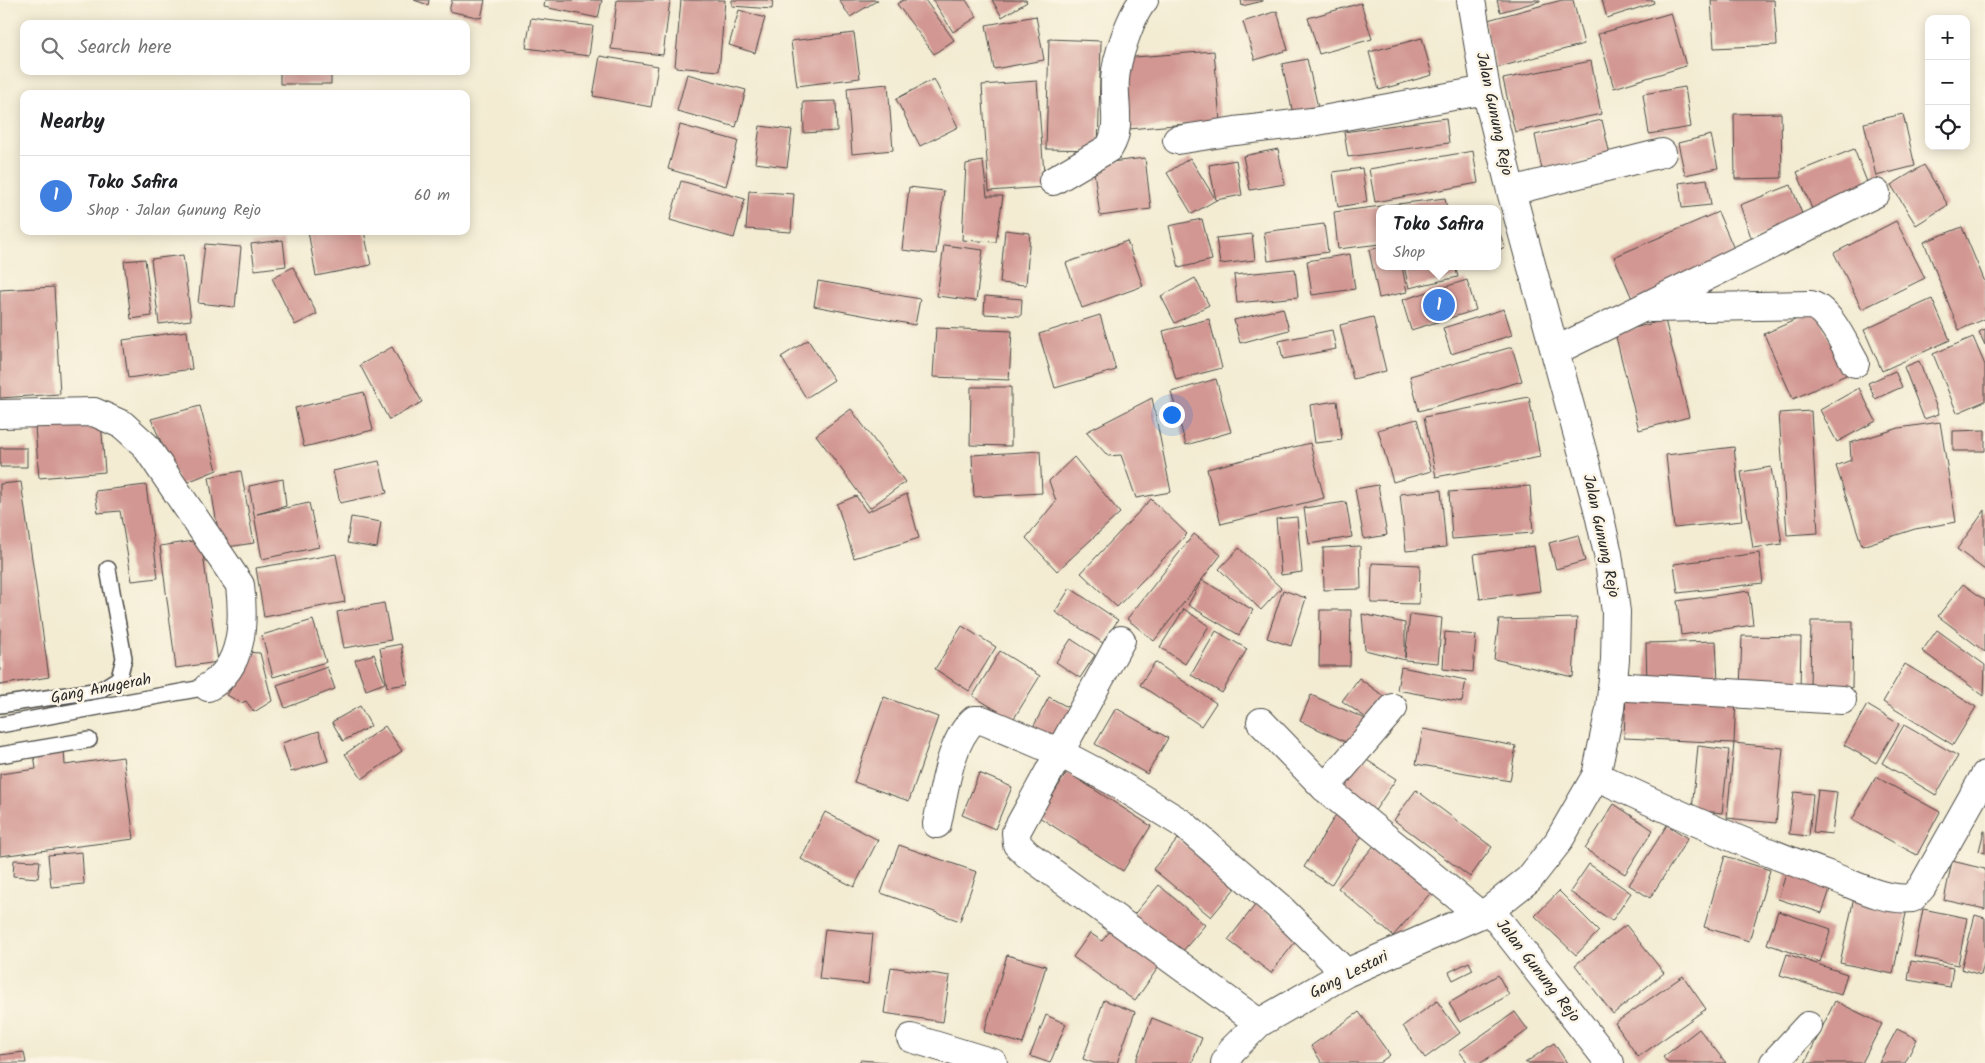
<!DOCTYPE html>
<meta charset="utf-8">
<style>
:root{--surface:#fff;--page:#f6f6f6;--text:#202124;--muted:#757577;--line:#e0e0e0;--accent:#b5179e}
body{margin:0;font-family:Kalam,sans-serif;background:var(--page);color:var(--text)}
.controls{position:absolute;right:15px;top:15px;display:grid;overflow:hidden;border-radius:10px;box-shadow:0 2px 12px #0003}
.controls button{width:45px;height:45px;display:grid;place-items:center;padding:0;border:0;border-bottom:1px solid var(--line);background:var(--surface);color:var(--text);font:25px sans-serif}
.you{position:absolute;left:1171px;top:414px;width:18px;height:18px;margin:-12px;border:4px solid #fff;border-radius:50%;background:#1a73e8;box-shadow:0 0 0 8px #1a73e833}
.badge{display:grid;place-items:center;width:32px;height:32px;border-radius:50%;background:var(--accent);color:#fff;font-size:16px;font-weight:700}
.pin{position:absolute;translate:-50% -50%;border:2px solid #fff;box-shadow:0 1px 5px #0006}
.popup{position:absolute;left:1376px;top:205px;width:125px;height:65px;box-sizing:border-box;display:grid;place-content:center;border-radius:10px;background:var(--surface);filter:drop-shadow(0 1px 4px #0005);font-size:16px;white-space:nowrap;color:var(--muted)}
.popup b{font-size:19px;color:var(--text)}
.popup::after{content:'';position:absolute;left:50%;top:100%;margin-left:-10px;border:10px solid transparent;border-top-color:var(--surface)}
.list{margin:0;padding:0;list-style:none}
h2{display:flex;justify-content:space-between;align-items:center;height:65px;margin:0;padding:0 20px;font-size:21px}
h2 small{font-size:16px;font-weight:400;color:var(--muted)}
.list li{display:grid;grid-template-columns:32px 1fr auto;gap:15px;align-items:center;box-sizing:border-box;height:80px;padding:0 20px;border-top:1px solid var(--line)}
.list b{display:block;font-size:19px;white-space:nowrap}
.list p{margin:0;font-size:16px;white-space:nowrap;color:var(--muted)}
.list em{font-size:16px;font-style:normal;color:var(--muted)}
.icon{flex:none;width:28px;height:28px;fill:none;stroke:currentColor;stroke-width:2;stroke-linecap:round;stroke-linejoin:round}
.map{position:relative;flex:none;width:1985px;height:1063px;overflow:hidden}
.search{position:absolute;background:var(--surface);box-shadow:0 2px 12px #0003;left:20px;top:20px;width:450px;height:55px;display:flex;align-items:center;gap:12px;box-sizing:border-box;padding:0 18px;border-radius:10px;color:var(--muted);font-size:19px}
.panel{position:absolute;background:var(--surface);box-shadow:0 2px 12px #0003;left:20px;top:90px;width:450px;height:145px;border-radius:10px}
.map>svg:first-child{display:block}
</style>
<div class="map">
<svg width="1985" height="1063" viewBox="0 0 1985 1063">
<rect width="100%" height="100%" fill="#fcf5e5"/>
<filter id="ink" filterUnits="userSpaceOnUse"><feTurbulence type="fractalNoise" baseFrequency=".02" numOctaves="2"/><feDisplacementMap in="SourceGraphic" scale="10" xChannelSelector="R" yChannelSelector="G"/><feConvolveMatrix kernelMatrix="1 2 1 2 8 2 1 2 1" color-interpolation-filters="sRGB"/></filter>
<filter id="wash" filterUnits="userSpaceOnUse"><feTurbulence type="fractalNoise" baseFrequency=".0096" numOctaves="4" result="noise"/><feDisplacementMap in="SourceGraphic" scale="20" xChannelSelector="R" yChannelSelector="G"/><feGaussianBlur stdDeviation="1.12" result="paint"/><feColorMatrix in="noise" values="0 0 0 0 0 0 0 0 0 0 0 0 0 0 0 0 0 1.4 0 .05"/><feComposite in="paint" operator="in"/></filter>
<g filter="url(#wash)">
<rect width="100%" height="100%" fill="#f3ecd3"/>
<g id="blocks">
<path fill="#d29792" d="M414,0H429L428,5Z
M452,0H485L481,18L449,11Z
M545,0H602L598,18L544,7Z
M617,0H670L663,55L611,49Z
M681,0H725L719,71L675,67Z
M732,0H773L772,9L732,6Z
M839,0H878L850,17Z
M903,0H925L954,40L934,54L897,4Z
M933,0H966L977,17L953,32Z
M992,0H1026L1027,2L1002,17Z
M1241,0H1263V1L1242,6Z
M1497,0H1540V1L1500,12Z
M1562,0H1573L1584,44L1496,68L1484,21Z
M1602,0H1653L1654,3L1607,18Z
M1711,0H1774L1777,45L1714,48Z
M1361,3L1372,39L1319,54L1308,18Z
M739,10L765,18L755,53L729,45Z
M1277,11L1288,50L1255,60L1243,22Z
M1671,13L1686,66L1614,88L1598,34Z
M1036,16L1044,60L994,69L986,25Z
M531,18L593,26L589,56L526,48Z
M854,33L860,78L797,86L791,41Z
M1422,38L1432,75L1379,90L1369,52Z
M1049,39L1101,41L1098,150L1046,149Z
M1214,51L1220,121L1129,129L1122,58Z
M600,56L658,66L651,107L593,96Z
M1307,59L1319,112L1294,118L1282,64Z
M1591,61L1601,114L1515,132L1503,79Z
M280,71H331V84H280Z
M687,74L746,90L736,127L677,111Z
M934,79L958,127L920,146L896,99Z
M1037,81L1045,187L989,191L982,85Z
M888,84L893,150L852,154L847,88Z
M1685,87L1691,127L1649,134L1643,94Z
M836,101L837,131L804,133L803,102Z
M1781,113L1782,178L1735,179L1734,114Z
M1903,114L1915,166L1876,176L1864,123Z
M1446,118L1449,143L1348,157L1344,132Z
M1602,120L1610,155L1542,170L1535,135Z
M680,125L738,141L726,186L668,169Z
M760,126L792,130L787,167L755,163Z
M1711,135L1718,168L1685,175L1678,143Z
M1278,149L1285,184L1250,190L1243,156Z
M1854,149L1869,187L1812,209L1797,172Z
M1473,151L1478,183L1375,202L1369,169Z
M1145,158L1151,209L1100,216L1093,164Z
M1190,158L1216,200L1192,214L1167,173Z
M1236,160L1242,195L1216,200L1209,165Z
M983,161L987,196H1003L996,242L962,240L966,164Z
M1924,165L1948,205L1916,225L1891,185Z
M1362,168L1367,202L1338,207L1333,172Z
M1707,179L1711,205L1682,208L1679,183Z
M681,181L745,199L734,238L670,220Z
M1791,185L1804,219L1752,240L1740,205Z
M909,187L944,191L936,254L902,250Z
M749,191L794,194L791,232L746,229Z
M1445,198L1447,209H1380V244L1338,249L1334,212Z
M1718,212L1738,258L1634,303L1614,257Z
M1202,219L1212,260L1179,268L1169,226Z
M1896,221L1925,278L1862,309L1834,253Z
M1324,224L1328,252L1268,261L1264,232Z
M1962,227L1985,282V319L1959,330L1924,242Z
M1498,229L1505,247L1498,250Z
M1005,230L1030,233L1026,285L1000,283Z
M308,231H364L371,265L316,276Z
M1252,234L1255,260L1220,264L1216,238Z
M283,240L286,266L255,270L251,244Z
M1127,241L1143,286L1082,308L1066,263Z
M205,244L241,247L235,307L198,303Z
M944,245L983,250L976,301L937,296Z
M1380,247V266H1402L1407,292L1379,298L1369,250Z
M1350,254L1355,289L1312,295L1307,261Z
M183,255L191,320L159,324L151,259Z
M145,259L152,316L131,319L124,261Z
M1404,266H1455L1458,277L1409,288Z
M293,267L317,314L295,325L272,278Z
M1295,269L1298,297L1237,303L1234,275Z
M1195,278L1209,305L1175,323L1161,296Z
M1467,280L1476,310L1411,330L1402,300Z
M818,281L920,299L915,325L814,306Z
M54,287L60,394L0,398V290Z
M985,296L1022,299L1021,316L984,314Z
M1932,299L1950,340L1882,371L1864,330Z
M1283,308L1289,330L1240,343L1234,320Z
M1504,309L1512,335L1451,354L1443,328Z
M1817,310L1846,375L1793,399L1764,334Z
M1100,315L1116,370L1055,388L1039,334Z
M1373,317L1386,371L1353,379L1340,325Z
M1209,319L1222,368L1176,380L1163,331Z
M1665,320L1689,417L1639,430L1615,333Z
M936,328L1012,331L1009,380L933,377Z
M1985,329V345L1979,332Z
M1332,330L1336,349L1283,359L1279,341Z
M187,331L192,369L128,378L123,340Z
M1973,337L1985,365V401L1957,413L1933,354Z
M808,340L834,380L806,398L781,357Z
M392,347L422,402L389,420L360,365Z
M1512,347L1522,381L1419,411L1410,376Z
M1919,361L1939,414L1924,419L1904,367Z
M1895,371L1902,387L1875,399L1868,383Z
M1216,379L1231,432L1186,445L1171,392Z
M971,387H1011V446L970,445Z
M1859,388L1876,421L1837,442L1820,410Z
M364,392L373,430L304,447L295,408Z
M1529,397L1540,457L1436,477L1424,417Z
M1152,398L1171,492L1136,498L1121,455L1108,456L1086,432Z
M1337,401L1342,440L1315,443L1310,405Z
M200,406L217,470L180,485L151,419Z
M851,409L905,482L870,508L816,435Z
M1811,411L1818,533L1787,535L1779,413Z
M1417,419L1431,471L1393,482L1378,430Z
M101,421L105,472L39,478L35,427Z
M1940,422L1956,522L1915,529L1862,546L1836,466L1851,460L1850,443L1899,428Z
M1985,430V451H1953V431Z
M1310,443L1324,498L1221,524L1207,469Z
M1734,447L1742,521L1674,528L1666,455Z
M0,448H27V467H0Z
M1040,451L1042,493L974,497L972,455Z
M1074,457L1120,513L1057,571L1026,538L1056,501L1049,481Z
M379,461L387,493L340,503L333,471Z
M1771,467L1782,544L1753,548L1741,472Z
M241,471L254,543L221,548L209,477Z
M283,479L286,506L257,514L309,503L319,547L262,559L249,486Z
M21,482L49,677L0,685V484Z
M146,485L158,578L132,581L120,511L98,513L95,491Z
M1378,485L1387,535L1364,539L1355,489Z
M1530,486L1533,533L1452,539L1449,492Z
M1441,490L1446,547L1406,551L1400,494Z
M907,494L919,538L854,558L837,504L856,496L867,512Z
M1151,499L1187,534L1117,607L1081,573Z
M1346,502L1352,537L1309,544L1304,508Z
M1985,510V570L1957,549Z
M351,517L381,522L377,548L347,543Z
M1297,517L1302,572L1281,575L1276,519Z
M1194,534L1221,555L1154,641L1127,619Z
M1578,535L1585,561L1556,569L1549,543Z
M201,540L218,662L176,668L160,546Z
M1360,546L1361,589L1324,590L1323,548Z
M1534,546L1540,591L1480,599L1474,554Z
M1239,548L1281,588L1261,610L1219,569Z
M1759,553L1763,583L1678,593L1674,564Z
M336,554L345,602L264,617L256,568Z
M1372,563L1420,565L1419,604L1371,603Z
M1202,580L1253,610L1239,635L1188,605Z
M1963,584L1985,600V652L1938,616Z
M1070,588L1118,620L1103,643L1055,612Z
M1283,590L1306,598L1291,646L1267,638Z
M1749,591L1753,625L1681,635L1677,601Z
M384,603L391,640L344,648L337,612Z
M1184,609L1209,626L1185,664L1160,647Z
M1320,610H1351L1350,666H1319Z
M1362,614L1405,623V658L1410,614L1442,618L1438,663L1405,660L1365,650Z
M1577,618L1573,677L1494,659L1499,620Z
M313,620L326,662L273,677L262,635Z
M1811,621H1853L1852,688L1810,687Z
M962,626L996,647L969,691L935,669Z
M1937,630L1985,665L1984,696L1922,651Z
M1216,631L1247,649L1222,693L1191,675Z
M1445,632L1476,635L1473,672L1443,669Z
M1742,636L1801,637L1800,691L1740,690Z
M1071,639L1095,655L1080,678L1056,662Z
M1716,641L1718,682L1647,685L1646,643Z
M401,644L408,684L387,687L380,648Z
M1000,651L1040,676L1013,720L973,696Z
M244,652L260,653L272,701L254,712L246,701L241,703L227,695L242,671Z
M374,654L385,683L366,690L355,660Z
M1155,662L1216,703L1201,726L1140,685Z
M1905,664L1976,707L1953,745L1883,702Z
M327,667L335,689L285,708L277,685Z
M1401,667L1466,680L1462,702L1397,690Z
M1359,678L1389,700L1372,722L1342,701Z
M1626,691L1736,696L1734,743L1624,738Z
M1311,695L1368,720L1357,747L1300,721Z
M884,697L938,717L909,801L854,782Z
M1049,697L1075,711L1056,749L1029,735Z
M1867,705L1899,724L1876,763L1844,745Z
M360,706L371,726L343,741L332,722Z
M1116,708L1168,738L1147,774L1095,744Z
M1904,725L1958,756L1936,795L1882,763Z
M385,726L402,751L362,779L345,754Z
M1423,729L1516,746L1510,781L1416,764Z
M319,731L328,761L291,772L282,743Z
M1734,743L1783,748L1776,823L1727,818Z
M1698,746L1729,750L1722,813L1692,810Z
M64,750L65,765L123,757L134,839L0,856V774L36,769L34,754Z
M1359,755L1396,779L1370,818L1333,793Z
M1067,772L1151,826L1123,871L1039,817Z
M979,773L1012,787L995,829L962,815Z
M1876,777L1940,812L1917,855L1852,820Z
M1416,790L1492,847L1470,877L1394,820Z
M1818,790L1837,792L1832,834L1813,832Z
M1794,792L1813,794L1809,836L1789,834Z
M1614,804L1653,830L1625,874L1585,849Z
M1340,808L1368,826L1331,885L1304,867Z
M825,812L878,840L854,887L801,859Z
M1667,825L1688,838L1650,898L1629,885Z
M1984,831H1985V853L1979,851Z
M1178,839L1236,887L1211,917L1153,869Z
M1378,841L1434,889L1393,936L1338,888Z
M899,845L977,872L960,921L881,893Z
M82,852L84,884L51,887L48,855Z
M1725,856L1770,870L1749,941L1704,927Z
M14,860L40,861L38,878L13,876Z
M1952,861L1985,869V909L1944,900Z
M1589,864L1631,893L1612,921L1570,892Z
M1788,868L1833,881L1822,913L1778,899Z
M1159,885L1205,925L1176,959L1130,919Z
M1559,891L1599,931L1576,955L1535,916Z
M1855,893L1908,904L1893,974L1840,963Z
M1256,904L1299,937L1271,973L1228,940Z
M1923,909L1967,918L1958,965L1914,956Z
M1778,911L1831,929L1820,962L1767,944Z
M1975,915L1985,918V959L1981,975L1961,969Z
M1626,925L1664,973L1613,1014L1575,965Z
M1113,927L1162,962L1135,1001L1073,957L1090,933L1102,941Z
M825,929L873,934L868,984L819,979Z
M1787,954L1847,974L1841,995L1780,975Z
M1007,955L1046,966L1023,1044L984,1032Z
M1911,961L1953,968L1950,987L1908,980Z
M1469,962L1473,970L1453,980L1449,972Z
M891,967L950,976L943,1022L884,1013Z
M1498,975L1509,995L1460,1022L1449,1003Z
M1683,976L1706,1009L1638,1057L1615,1023Z
M1104,1000L1135,1012L1117,1063H1094L1083,1059Z
M1437,1001L1460,1033L1425,1058L1403,1026Z
M1835,1001L1882,1024L1862,1063H1805Z
M1359,1012L1390,1055L1379,1063H1322L1311,1046Z
M1515,1012L1528,1030L1481,1063H1468L1459,1051Z
M1046,1015L1066,1024L1050,1063L1030,1056Z
M1152,1018L1202,1038L1192,1063H1135Z
M1699,1029L1726,1063H1668L1663,1057Z
M1897,1029L1917,1039L1905,1063H1879Z
M1554,1043L1567,1063H1525Z
M24,1052L26,1063H0V1055Z
M860,1060L887,1062V1063H860Z"/>
</g>
</g>
<g filter="url(#ink)">
<use href="#blocks" fill-opacity="0" stroke="#494844" stroke-width="1"/>
<g fill="none" stroke-linecap="round" stroke-linejoin="round">
<defs>
<path id="service" d="M0,705L100,690L119,678L124,658L108,569
M0,725L208,687
M0,755L89,740"/>
<path id="minor" d="M1177,140L1235,131L1312,122L1486,90
M1053,181L1109,148C1122,128 1113,102 1115,79C1116,60 1131,14 1144,0
M1511,191L1662,153
M1650,308L1811,305C1830,310 1846,348 1855,363
M1555,351L1876,193
M0,414L94,412L123,425L145,445L240,585C244,621 244,667 208,687
M1121,640L1016,832L1017,844L1027,854L1259,1023
M1612,686L1842,700
M1261,722L1325,788L1479,914
M1596,776C1674,813 1751,847 1831,876C1857,886 1884,901 1912,898L1922,887L1985,775
M1325,788L1393,708
M937,824C944,793 949,742 974,720H982L1058,752L1115,782L1183,824L1278,906L1346,973
M1490,910L1610,1063
M911,1038L993,1063
M1225,1063L1232,1050L1259,1023L1346,973L1490,910L1529,879L1558,842L1596,776L1610,709L1615,660L1616,612L1608,554L1597,505L1511,191L1486,90L1471,0
M1774,1063L1808,1026"/>
</defs>
<use href="#service" stroke="#494844" stroke-width="18"/>
<use href="#minor" stroke="#494844" stroke-width="30"/>
<use href="#service" stroke="#fff" stroke-width="15"/>
<use href="#minor" stroke="#fff" stroke-width="28"/>
</g>
</g>
<g text-anchor="middle" dominant-baseline="central" stroke-width="5" stroke-linejoin="round" paint-order="stroke">
<g font-size="16" fill="#2b2b2b" stroke="#fcf5e5">
<text transform="translate(1494 114) rotate(78)">Jalan Gunung Rejo</text>
<text transform="translate(1601 536) rotate(78)">Jalan Gunung Rejo</text>
<text transform="translate(101 689) rotate(-11)">Gang Anugerah</text>
<text transform="translate(1538 971) rotate(52)">Jalan Gunung Rejo</text>
<text transform="translate(1349 975) rotate(-27)">Gang Lestari</text>
</g>
</g>
</svg>
<div class="controls">
<button>+</button>
<button>−</button>
<button><svg class="icon" aria-label="locate" viewBox="0 0 24 24"><circle cx="12" cy="12" r="6"/><path d="M12 2v4M12 18v4M2 12h4M18 12h4"/></svg></button>
</div>
<div class="you"></div>
<div class="pin badge" style="left:1439px;top:305px;background:#3f7fe0">1</div>
<div class="popup"><b>Toko Safira</b>Shop</div>
<div class="search"><svg class="icon" aria-label="search" viewBox="0 0 24 24"><circle cx="10" cy="10" r="6"/><path d="M15 15l6 6"/></svg>Search here</div>
<section class="panel">
<h2>Nearby<small></small></h2>
<ul class="list">
<li><span class="badge" style="background:#3f7fe0">1</span><div><b>Toko Safira</b><p>Shop · Jalan Gunung Rejo</p></div><em>60 m</em></li>
</ul>
</section>
</div>
